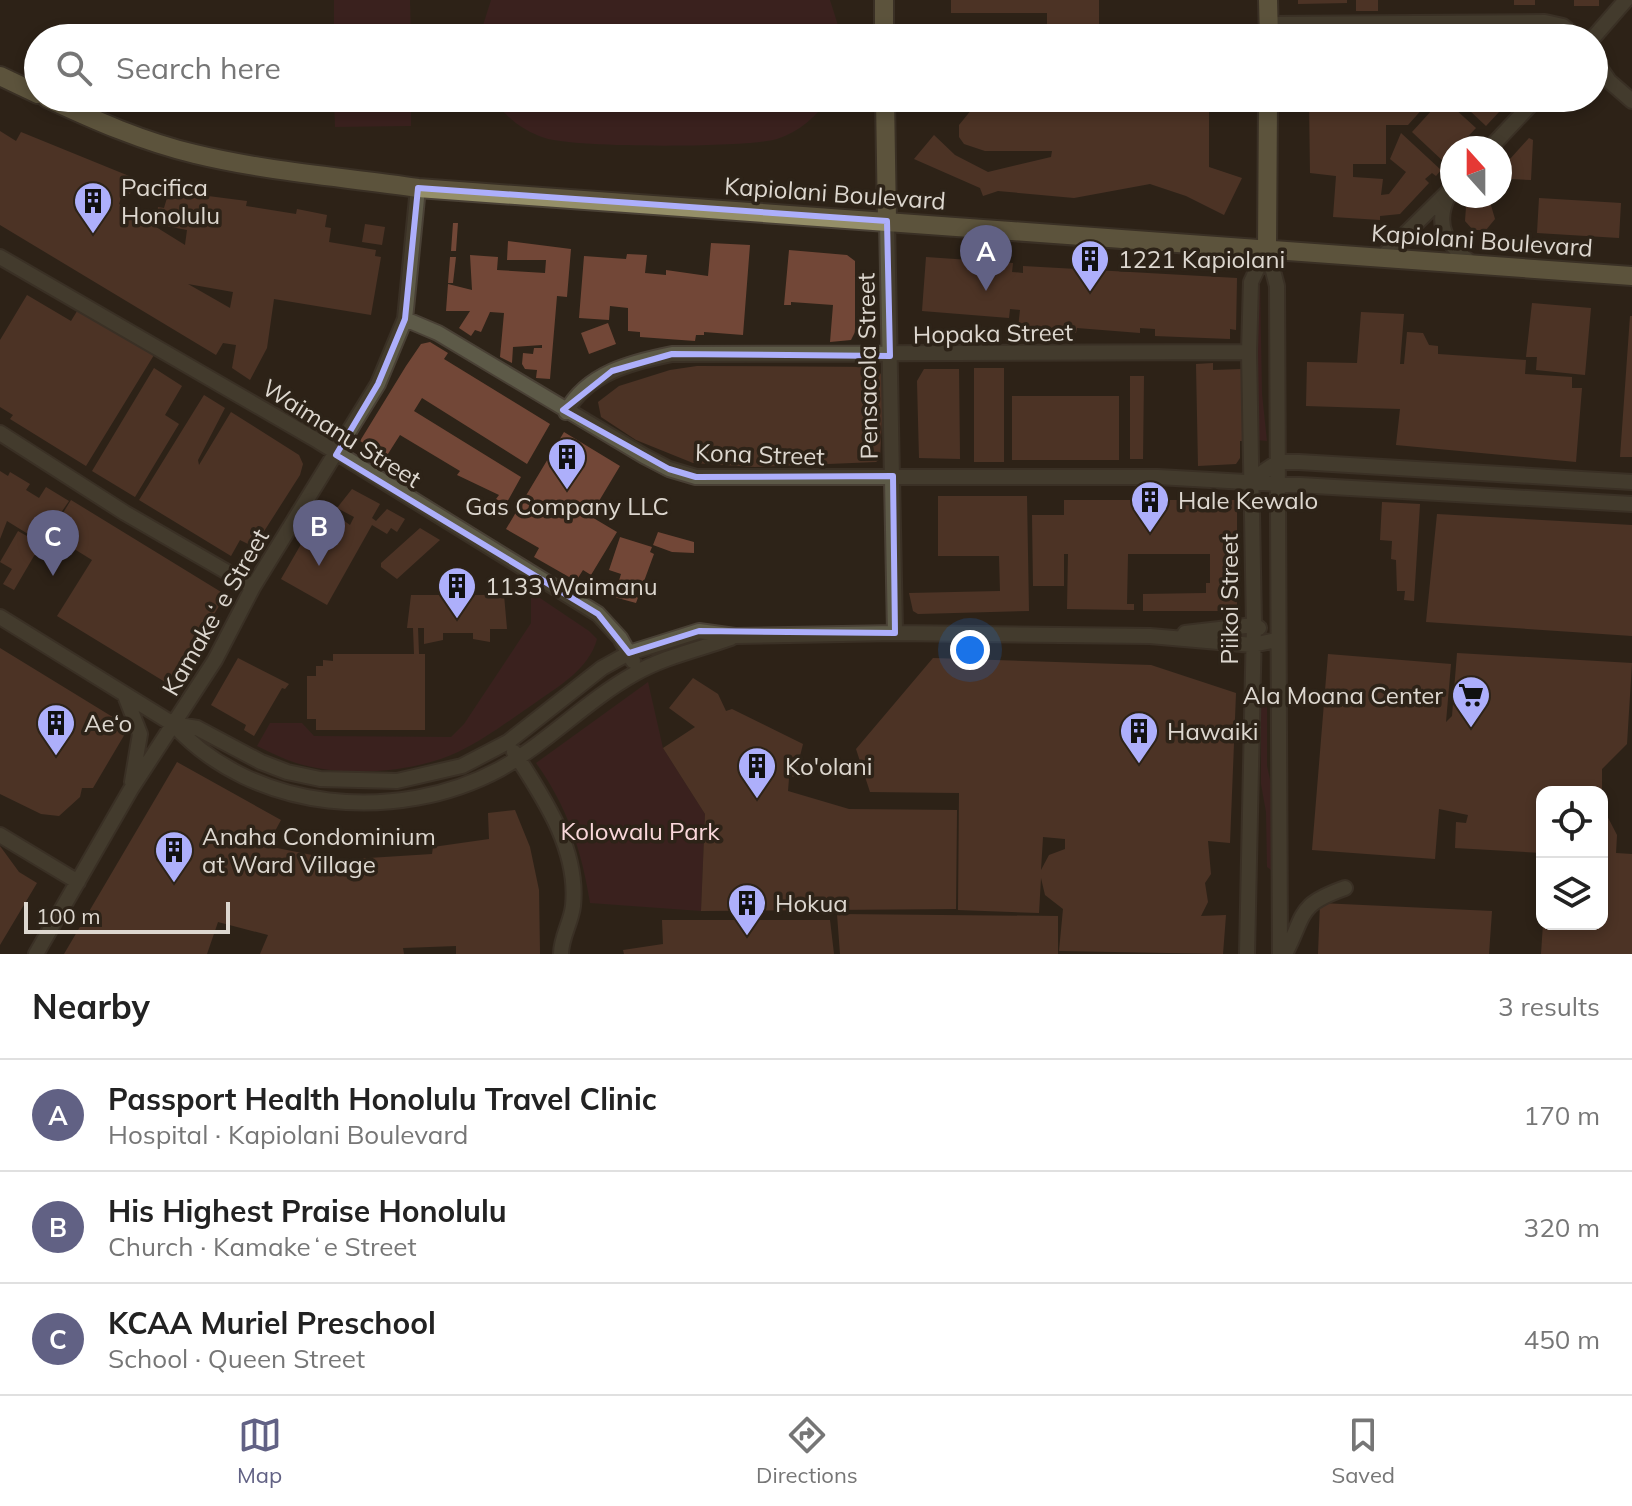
<!DOCTYPE html>
<meta charset="utf-8">
<style>
:root{--surface:#fff;--page:#f2f2f2;--text:#222;--muted:#767676;--line:#e0e0e0;--accent:#616184}
body{margin:0;font-family:Mulish,sans-serif;background:var(--page);color:var(--text)}
.controls{position:absolute;right:24px;bottom:24px;display:grid;overflow:hidden;border-radius:16px;box-shadow:0 4px 12px #0003}
.controls button{width:72px;height:72px;display:grid;place-items:center;padding:0;border:0;border-bottom:2px solid var(--line);background:var(--surface);color:var(--text);font:40px sans-serif}
.compass{position:absolute;left:1440px;top:136px;width:72px;height:72px;border-radius:50%;background:var(--surface);box-shadow:0 4px 12px #0003;rotate:339deg}
.scale{position:absolute;left:24px;bottom:20px;width:206px;box-sizing:border-box;padding-left:8px;border:4px solid #ddd7cf;border-top:0;font-size:22px;line-height:28px;white-space:nowrap;color:#ddd7cf;-webkit-text-stroke:6px #2d2318;paint-order:stroke}
.you{position:absolute;left:970px;top:650px;width:28px;height:28px;margin:-20px;border:6px solid #fff;border-radius:50%;background:#1a73e8;box-shadow:0 0 0 12px #1a73e833}
.badge{display:grid;place-items:center;width:52px;height:52px;border-radius:50%;background:var(--accent);color:#fff;font-size:26px;font-weight:700}
.pin{position:absolute;translate:-50% -66px;filter:drop-shadow(0 2px 4px #0008)}
.pin::after{content:'';position:absolute;top:42px;width:28px;height:24px;background:inherit;clip-path:polygon(0 0,100% 0,50% 100%)}
.list{margin:0;padding:0;list-style:none}
h2{display:flex;justify-content:space-between;align-items:center;height:104px;margin:0;padding:0 32px;font-size:34px}
h2 small{font-size:26px;font-weight:400;color:var(--muted)}
.list li{display:grid;grid-template-columns:52px 1fr auto;gap:24px;align-items:center;box-sizing:border-box;height:112px;padding:0 32px;border-top:2px solid var(--line)}
.list b{display:block;font-size:30px;white-space:nowrap}
.list p{margin:0;font-size:26px;white-space:nowrap;color:var(--muted)}
.list em{font-size:26px;font-style:normal;color:var(--muted)}
.icon{flex:none;width:44px;height:44px;fill:none;stroke:currentColor;stroke-width:2;stroke-linecap:round;stroke-linejoin:round}
.map{position:relative;flex:none;width:1632px;height:954px;overflow:hidden}
.search{position:absolute;background:var(--surface);box-shadow:0 4px 12px #0003;left:24px;right:24px;top:24px;height:88px;display:flex;align-items:center;gap:20px;box-sizing:border-box;padding:0 28px;border-radius:44px;color:var(--muted);font-size:30px}
.sheet{height:440px;background:var(--surface)}
nav{display:flex;justify-content:space-around;align-items:center;box-sizing:border-box;height:112px;border-top:2px solid var(--line);background:var(--surface);font-size:22px;color:var(--muted)}
nav a{display:grid;justify-items:center;gap:4px}
nav .on{color:var(--accent)}
.map>svg:first-child{display:block}
</style>
<div class="map">
<svg width="1632" height="954" viewBox="0 0 1632 954">
<rect width="100%" height="100%" fill="#2d2318"/>
<path fill="#492127" d="M334,0H410L411,38H334Z
M491,0H830L842,38H479Z
M334,98H411V126L335,127Z
M493,98H829C816,117 799,132 777,139C749,148 573,148 545,138C523,131 505,117 493,98Z
M1260,281L1262,394L1267,441L1256,440L1257,282Z
M531,592L589,631L597,639C589,669 559,686 535,703C510,720 485,739 458,752C413,773 344,778 296,763C283,759 270,752 257,746L270,723H302L314,736L451,737L464,724L531,623Z
M648,682L663,748L705,814L701,911L590,903C582,851 567,806 536,763Z
M1267,691V766L1273,793L1271,870L1267,867L1266,812L1261,784V692Z"/>
<path fill="#724737" fill-rule="evenodd" d="M951,0H1099V38H1047V13H951Z
M1298,0H1347V3L1298,4Z
M1356,0H1378V11H1356Z
M1514,0H1535V5H1514Z
M1574,0H1599V6H1574Z
M981,98H1209V167L1242,178L1224,215L1186,196L1150,184L1074,198L998,191L983,196L980,188L914,159L934,135L955,155L988,172L1051,157L1052,151H985L964,144L959,137V125Z
M1309,98H1418L1425,106L1408,125H1386V164H1353V177L1383,179L1381,195L1389,194L1406,172L1390,159L1401,133L1441,170L1436,176L1432,173L1425,179L1429,183L1400,214L1380,216V220L1333,217L1336,176L1310,173Z
M1443,98L1476,128L1457,148H1452L1444,162L1412,132Z
M1480,98H1512L1486,126L1469,110Z
M0,131L16,141L21,132L134,178L130,194L123,191L119,204L185,245L187,230L156,224L158,207L164,208L169,191L247,201L246,206L296,214L297,209L327,215L325,227L331,228L329,242L376,250L375,256L381,257L371,315L274,299L267,348L250,380L232,368L236,345L223,343L216,355L0,225ZM188,284L233,292L230,308Z
M1529,138L1533,140L1531,180L1512,179L1500,191V170Z
M1476,196H1495L1490,202L1495,219L1486,230H1473L1465,221L1466,207Z
M1539,198L1621,203L1619,238L1537,233Z
M453,223H458L456,251H451Z
M365,224L385,227L382,245L362,242Z
M508,241L571,249L567,297L557,296L550,379L536,378L537,370L525,369L522,364L523,353L533,354L534,348H542V345L513,347L512,363L500,357L504,313L490,312L481,332L475,330L471,336L459,328L470,311H446L448,284L472,290L470,255L498,257L497,270L545,273L546,260H507Z
M711,243L750,245L743,335L704,332V335H696L695,341L640,337V332L628,331V308L610,306L609,320L579,318L584,256L626,259L627,254L647,255L645,273L666,275V270L708,276Z
M789,250L847,255L855,261V332L851,340L830,342L833,305L791,302V305H784Z
M450,257H456L453,283H448Z
M926,257L1013,263L1012,272L1023,273V266L1237,278L1236,330L1230,329V339L1155,336V329L1140,328V333L1077,328L1076,333L1018,328L1020,310L1010,309L1009,318L922,311Z
M27,295L71,321L79,308L154,355L86,466L10,419L13,415L0,407V340Z
M1532,303L1591,308L1585,375L1536,370L1537,357H1526Z
M1361,312L1404,314L1400,364H1404L1407,332L1423,333L1429,345L1438,346V354L1526,360L1525,374L1572,377V388H1582L1576,462L1396,445L1400,409L1306,406L1307,362L1357,363Z
M1630,316H1632V457H1620Z
M608,323L616,344L589,354L581,333Z
M430,342L448,353L444,359L550,424L527,464L422,398L414,411L521,477L506,504L496,499L499,495L457,475L460,471L400,435L386,457L360,441L406,366L421,344Z
M1213,363V370L1243,369V441H1240V458L1236,464L1198,466L1196,364Z
M697,366L876,367L884,379L880,459L876,462L755,467L693,463L636,440L601,417L598,402L619,386L670,370Z
M154,368L182,386L165,415L179,424L135,497L92,471Z
M974,368H1004V462H974Z
M924,369H959L960,459L919,458L917,381Z
M1130,376H1144L1143,459H1130Z
M204,395L225,408L198,460L199,465L231,412L299,455L303,464L300,475L254,547L240,540L231,556L139,500Z
M1012,396H1119V460H1012Z
M564,432L620,466L590,516L617,532L591,575L583,570L576,581L534,557L539,548L506,529Z
M0,471L8,476L10,472L30,484L26,490L39,498L46,487L69,501L41,542L7,521L0,539Z
M352,489L380,504L372,518L376,521L387,509L405,519L397,532L391,528L387,534L372,525L327,605L281,579L323,506L350,525L354,517L337,508Z
M938,496H1027L1029,611L918,614L913,611L909,593L1000,591L999,556H938Z
M71,500L226,595L170,685L57,616L92,560L50,534Z
M1064,500H1237V611H1143V594L1206,593V583H1210V554H1128L1127,604H1134V610L1067,609L1068,554H1064V586H1033L1032,515H1064Z
M1382,502L1420,504L1414,601L1404,600L1405,591H1397L1396,560L1391,559L1392,541L1380,540Z
M1437,514L1632,525V636L1426,622Z
M420,528L440,540L397,579L381,567V563Z
M18,531L41,544L14,590L3,584L12,569L0,562Z
M658,532L694,542V553L672,552L653,545Z
M620,537L652,547L650,552L654,554L636,603L614,597L621,574L609,570Z
M411,595H504L507,629H490V642L473,639V633H443V640L424,644V628H418L419,654H425V730H316V719H307V676H316V666H323V660L333,661V654H414L413,628H407Z
M0,648L129,727L93,788H82L80,797L59,816L41,814L0,794Z
M1457,653L1632,663L1627,744L1602,769V792H1542V853L1455,848L1456,822L1466,823L1468,815L1439,809L1435,859L1312,850L1328,654L1451,664L1446,722L1452,716Z
M238,658L289,684L285,689L282,688L254,736L244,730L246,725L211,705Z
M933,658L1151,665L1236,693L1230,843L1208,841L1211,874L1205,883L1208,902L1201,916L1226,915L1223,954L1059,951L1063,909L1045,895L1041,878L1039,913L958,910L959,793L870,792L856,749ZM1043,837L1065,839V849L1049,855L1041,870Z
M693,678L718,694L726,711L732,709L803,744L795,776L789,778L788,791L849,809L957,810L956,909L701,911L705,814L663,748L695,727L669,708Z
M177,762L281,820L267,846L337,860L432,854L433,847L489,839L488,813L515,810L530,847L539,890L540,954H456V946L403,948L404,954H260L268,935L218,922L207,954H64Z
M1602,806L1617,835L1616,853L1632,854V954H1541L1543,924H1602Z
M0,846L19,872L37,883L0,945Z
M1320,903L1492,911L1489,954H1318Z
M837,914L1058,916V954H840Z
M662,920H830L834,954H624L623,950L663,944Z"/>
<g fill="none" stroke-linecap="round" stroke-linejoin="round">
<defs>
<path id="minor" d="M1269,24L1545,22L1563,26L1577,38
M1593,38L1626,0
M1594,59L1609,81L1632,101
M1490,148L1537,98
M1448,196C1434,226 1446,243 1471,263
M887,221L895,633
M1267,248L1277,286L1280,954
M1383,256L1452,188
M0,257L318,441L598,614L620,638L633,661
M405,319L438,333L644,456L669,469L696,477H1158L1632,504
M566,412C587,373 632,362 672,354L1249,352
M0,433L125,513L253,587
M1251,480L1278,462H1299L1632,482
M0,617L173,724C254,813 398,824 500,769C548,742 586,701 634,674C663,657 700,649 731,638
M1185,633L1254,625L1259,628
M126,698L140,734L132,782
M173,724L197,728L261,762L287,772L320,779L397,781L462,766L508,742L602,668L629,653L699,631L735,636L895,633L1150,636L1253,645L1276,640
M514,752C543,797 579,849 573,906C571,923 561,937 561,954
M0,835L78,882
M36,954L131,789L215,660L253,587L378,384L405,319L418,188
M1247,954L1254,625L1249,352L1251,282L1267,248
M1285,954C1306,913 1297,905 1345,888"/>
<path id="major" d="M884,0V38
M1268,0L1269,38
M0,76L38,94
M47,98C94,120 144,142 195,154C269,172 344,177 418,188L1632,276
M885,98L887,221
M1267,248L1268,98"/>
</defs>
<use href="#minor" stroke="#494035" stroke-width="18"/>
<use href="#major" stroke="#494035" stroke-width="22"/>
<use href="#minor" stroke="#5d5a48" stroke-width="14"/>
<use href="#major" stroke="#958f68" stroke-width="18"/>
</g>
<path d="M0 0H1632V954H0ZM418,188L887,221L890,356L672,354L612,371L563,410L669,469L696,477L893,476L895,633L699,631L629,653L598,614L336,455L378,384L405,319Z" fill="#2d2318" fill-opacity=".55" fill-rule="evenodd"/>
<path fill="none" stroke="#adaffb" stroke-width="6" stroke-linejoin="round" d="M418,188L887,221L890,356L672,354L612,371L563,410L669,469L696,477L893,476L895,633L699,631L629,653L598,614L336,455L378,384L405,319Z"/>
<defs>
<symbol id="building-pin" viewBox="-11 -11 22 30"><path d="M0 17L-7.5 6A9.5 9.5 0 1 1 7.5 6Z" fill="#adaffb" stroke="#2d2318"/><path d="M-4-6H4V6H1V3H-1V6H-4ZM-2.5-4.3h1.7v1.8h-1.7ZM.8-4.3h1.7v1.8H.8ZM-2.5-1h1.7V.8h-1.7ZM.8-1h1.7V.8H.8Z" fill="#111"/></symbol>
<symbol id="supermarket-pin" viewBox="-11 -11 22 30"><path d="M0 17L-7.5 6A9.5 9.5 0 1 1 7.5 6Z" fill="#adaffb" stroke="#2d2318"/><path d="M-6-5.5h2.5l.6 2H6L4.5 2H-2.5L-4.4-4H-6ZM-1.5 3.2a1.3 1.3 0 1 0 .1 0ZM3 3.2a1.3 1.3 0 1 0 .1 0Z" fill="#111"/></symbol>
</defs>
<g fill-rule="evenodd">
<use href="#building-pin" x="71" y="179" width="44" height="60"/>
<use href="#building-pin" x="1068" y="237" width="44" height="60"/>
<use href="#building-pin" x="545" y="435" width="44" height="60"/>
<use href="#building-pin" x="1128" y="478" width="44" height="60"/>
<use href="#building-pin" x="435" y="564" width="44" height="60"/>
<use href="#supermarket-pin" x="1449" y="673" width="44" height="60"/>
<use href="#building-pin" x="34" y="701" width="44" height="60"/>
<use href="#building-pin" x="1117" y="709" width="44" height="60"/>
<use href="#building-pin" x="735" y="744" width="44" height="60"/>
<use href="#building-pin" x="152" y="828" width="44" height="60"/>
<use href="#building-pin" x="725" y="881" width="44" height="60"/>
</g>
<g text-anchor="middle" dominant-baseline="central" stroke-width="7" stroke-linejoin="round" paint-order="stroke">
<g font-size="24" fill="#ddd7cf" stroke="#2d2318" text-anchor="start">
<text x="121" y="187">Pacifica<tspan x="121" dy="28">Honolulu</tspan></text>
<text x="1118" y="259">1221 Kapiolani</text>
<text x="1178" y="500">Hale Kewalo</text>
<text x="567" y="506" text-anchor="middle">Gas Company LLC</text>
<text x="485" y="586">1133 Waimanu</text>
<text x="1443" y="695" text-anchor="end">Ala Moana Center</text>
<text x="84" y="723">Ae‘o</text>
<text x="1167" y="731">Hawaiki</text>
<text x="785" y="766">Ko'olani</text>
<text x="202" y="836">Anaha Condominium<tspan x="202" dy="28">at Ward Village</tspan></text>
<text x="775" y="903">Hokua</text>
</g>
<g font-size="24" fill="#ddd7cf" stroke="#2d2318">
<text transform="translate(835 193) rotate(4)">Kapiolani Boulevard</text>
<text transform="translate(1482 240) rotate(4)">Kapiolani Boulevard</text>
<text transform="translate(993 333) rotate(-1)">Hopaka Street</text>
<text transform="translate(867 366) rotate(-91)">Pensacola Street</text>
<text transform="translate(342 433) rotate(32)">Waimanu Street</text>
<text transform="translate(760 454) rotate(2)">Kona Street</text>
<text transform="translate(1229 599) rotate(-90)">Piikoi Street</text>
<text transform="translate(215 612) rotate(-60)">Kamakeʻe Street</text>
</g>
<g font-size="24" fill="#f9d7da" stroke="#2d2318">
<text x="640" y="831">Kolowalu Park</text>
</g>
</g>
</svg>
<div class="controls">
<button><svg class="icon" aria-label="locate" viewBox="0 0 24 24"><circle cx="12" cy="12" r="6"/><path d="M12 2v4M12 18v4M2 12h4M18 12h4"/></svg></button>
<button><svg class="icon" aria-label="layers" viewBox="0 0 24 24"><path d="M12 4l9 5-9 5-9-5zM3 14l9 5 9-5"/></svg></button>
</div>
<svg class="compass" viewBox="-18 -18 36 36"><path d="M0-13l5 13h-10z" fill="#e53935"/><path d="M0 13l5-13h-10z" fill="#767676"/></svg>
<div class="scale">100 m</div>
<div class="you"></div>
<div class="pin badge" style="left:986px;top:291px">A</div>
<div class="pin badge" style="left:319px;top:566px">B</div>
<div class="pin badge" style="left:53px;top:576px">C</div>
<div class="search"><svg class="icon" aria-label="search" viewBox="0 0 24 24"><circle cx="10" cy="10" r="6"/><path d="M15 15l6 6"/></svg>Search here</div>
</div>
<section class="sheet">
<h2>Nearby<small>3 results</small></h2>
<ul class="list">
<li><span class="badge">A</span><div><b>Passport Health Honolulu Travel Clinic</b><p>Hospital · Kapiolani Boulevard</p></div><em>170 m</em></li>
<li><span class="badge">B</span><div><b>His Highest Praise Honolulu</b><p>Church · Kamakeʻe Street</p></div><em>320 m</em></li>
<li><span class="badge">C</span><div><b>KCAA Muriel Preschool</b><p>School · Queen Street</p></div><em>450 m</em></li>
</ul>
</section>
<nav>
<a class="on"><svg class="icon" aria-label="map" viewBox="0 0 24 24"><path d="M3 6l6-2 6 2 6-2v14l-6 2-6-2-6 2zM9 4v14M15 6v14"/></svg>Map</a>
<a><svg class="icon" aria-label="directions" viewBox="0 0 24 24"><path d="M12 3l9 9-9 9-9-9zM9 14v-3h6M13 9l2 2-2 2"/></svg>Directions</a>
<a><svg class="icon" aria-label="saved" viewBox="0 0 24 24"><path d="M7 4h10v16l-5-4-5 4z"/></svg>Saved</a>
</nav>
